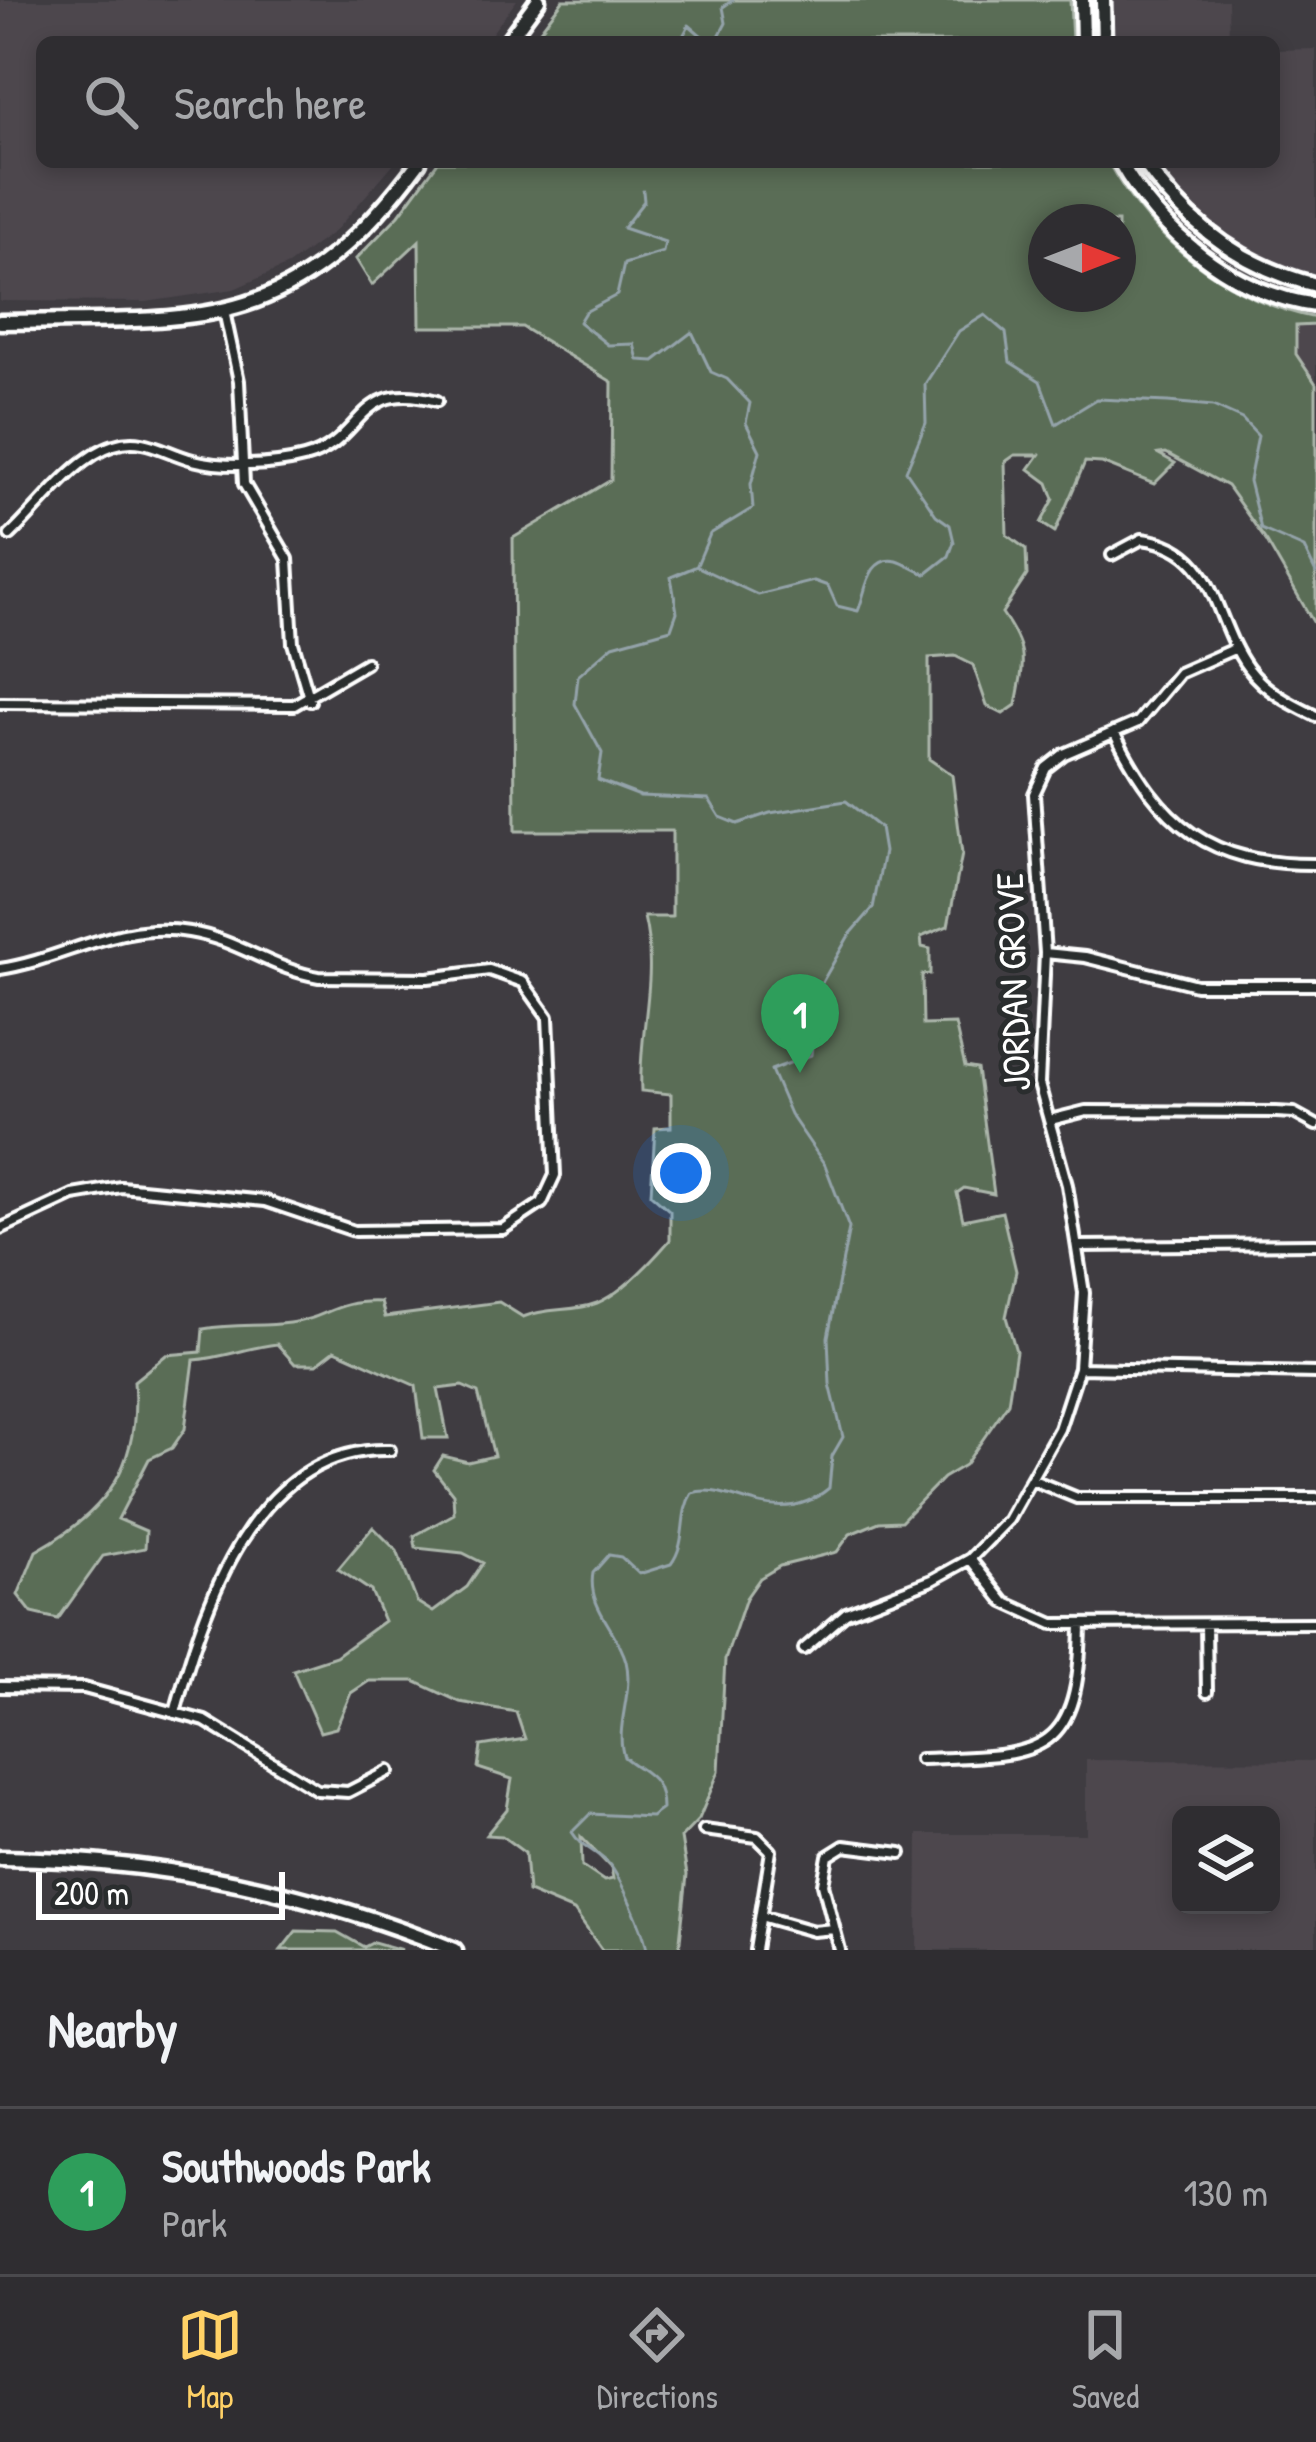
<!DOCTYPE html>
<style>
:root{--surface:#2f2d31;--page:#3b393d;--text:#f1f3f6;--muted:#a7a8ab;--line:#4a494d;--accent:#ffd166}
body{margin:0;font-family:"Patrick Hand",sans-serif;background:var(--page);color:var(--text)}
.controls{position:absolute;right:36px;bottom:36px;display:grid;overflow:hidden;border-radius:18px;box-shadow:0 6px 18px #0003}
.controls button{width:108px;height:108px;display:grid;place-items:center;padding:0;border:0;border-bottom:3px solid var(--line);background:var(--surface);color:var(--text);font:60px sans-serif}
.compass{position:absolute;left:1028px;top:204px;width:108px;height:108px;border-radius:50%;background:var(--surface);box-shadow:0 6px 18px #0003;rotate:90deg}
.scale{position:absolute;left:36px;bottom:30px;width:249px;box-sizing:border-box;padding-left:12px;border:6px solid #fff;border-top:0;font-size:33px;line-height:42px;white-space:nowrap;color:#fff;-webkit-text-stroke:9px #2a2d2e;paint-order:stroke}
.you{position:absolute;left:681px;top:1173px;width:42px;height:42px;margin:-30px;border:9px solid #fff;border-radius:50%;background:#1a73e8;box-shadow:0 0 0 18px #1a73e833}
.badge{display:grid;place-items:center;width:78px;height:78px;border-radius:50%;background:var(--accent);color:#fff;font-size:39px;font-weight:700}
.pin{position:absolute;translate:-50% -99px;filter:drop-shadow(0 3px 6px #0008)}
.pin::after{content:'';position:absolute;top:63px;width:42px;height:36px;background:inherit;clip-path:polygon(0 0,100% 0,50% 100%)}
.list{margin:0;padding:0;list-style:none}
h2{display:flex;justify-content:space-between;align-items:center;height:156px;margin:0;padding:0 48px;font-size:51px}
h2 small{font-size:39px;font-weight:400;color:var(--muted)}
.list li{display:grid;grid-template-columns:78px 1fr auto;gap:36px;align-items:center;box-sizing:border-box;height:168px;padding:0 48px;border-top:3px solid var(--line)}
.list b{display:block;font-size:45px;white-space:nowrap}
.list p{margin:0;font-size:39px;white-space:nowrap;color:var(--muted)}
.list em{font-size:39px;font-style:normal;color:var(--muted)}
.icon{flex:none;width:66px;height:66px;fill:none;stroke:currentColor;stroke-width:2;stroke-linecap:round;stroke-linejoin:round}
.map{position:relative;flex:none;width:1316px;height:1950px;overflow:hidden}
.search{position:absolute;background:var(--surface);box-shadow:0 6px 18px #0003;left:36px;right:36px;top:36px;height:132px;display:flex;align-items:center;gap:30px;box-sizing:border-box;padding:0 42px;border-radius:18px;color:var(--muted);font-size:45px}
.sheet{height:324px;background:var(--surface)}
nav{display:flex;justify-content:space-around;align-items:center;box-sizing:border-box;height:168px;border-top:3px solid var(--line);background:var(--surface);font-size:33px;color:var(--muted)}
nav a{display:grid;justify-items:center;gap:6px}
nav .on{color:var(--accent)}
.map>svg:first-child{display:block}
</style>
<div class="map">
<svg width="1316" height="1950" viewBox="0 0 1316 1950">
<rect width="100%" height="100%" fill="#3f3c41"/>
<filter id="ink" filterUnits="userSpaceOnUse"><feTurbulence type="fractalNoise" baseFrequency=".00833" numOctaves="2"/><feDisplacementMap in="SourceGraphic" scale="24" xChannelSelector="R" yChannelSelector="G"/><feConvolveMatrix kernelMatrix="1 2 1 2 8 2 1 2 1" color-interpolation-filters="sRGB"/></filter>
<g filter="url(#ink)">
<path fill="#4d474e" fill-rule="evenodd" d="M0,0H517L485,42H42V162H395L336,230L288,265L234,289L146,302L0,301Z
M1107,0H1228L1229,42H1108Z
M1316,49V280L1240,249L1185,206L1150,162H1274V50Z
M1296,325H1316V384L1296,354Z
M1086,1760L1316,1761V1950H917L918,1834H1086ZM1181,1815H1271V1905H1181Z"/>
<path fill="#5a6d57" stroke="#acb6ab" stroke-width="3" fill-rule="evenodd" d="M563,0H1070L1072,42H531Z
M438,162H1108C1151,241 1228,300 1316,318V325L1296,326V354L1316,384V627L1267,542L1227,486L1166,453L1159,454L1175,463L1154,484L1102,463L1085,462L1055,532L1041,523L1054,499L1048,483L1029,469L1039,455H1015L1005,462L1007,535L1026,549L1027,575L1002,613C1029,652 1024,660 1016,705L1003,714L987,706L973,665L955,656L929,658V759L952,775L962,854L948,926L921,937L922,947L930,949V974L922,975L923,1025L955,1024L965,1067L977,1069L994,1194L964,1188L957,1193L963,1220L1002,1212L1016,1271L1006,1317L1016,1351L1008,1403L965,1465L943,1478L901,1521L879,1522L850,1534L837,1552L780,1566L760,1578L746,1598L725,1660L719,1771L699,1819L681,1838L687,1875L679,1950H602L574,1911L528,1892L525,1853L502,1836L486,1835L507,1809L512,1779L478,1768L481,1746L525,1739L516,1712L460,1702L414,1681H369L351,1693L336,1728L320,1732L293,1670L336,1656L384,1621L371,1591L338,1569L373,1527L397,1551L417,1602L433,1612L467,1587L483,1563L463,1553L416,1548L414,1536L454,1514L453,1494L434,1470L443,1456L468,1462L494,1456L478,1393L462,1386L438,1389L448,1438H423L416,1386L335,1350L317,1364H295L277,1344C248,1347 224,1358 194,1360L185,1429L172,1448L149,1459L118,1519L146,1531L145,1548L103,1556L58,1619L32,1613L18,1595L36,1551C107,1512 141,1465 134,1381L166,1355L201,1352L203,1329C236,1323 260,1327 289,1323C327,1319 333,1300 381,1302L385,1317L499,1302L523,1317C547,1307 574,1312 597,1303C624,1292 652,1261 670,1240V1211L651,1194L655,1128L671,1127V1094L641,1091C638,1031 659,978 644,917H672V831H515L513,538L611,480L612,382L522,327H420L419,241L372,285L356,259L399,215ZM1046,222H1118V294H1046ZM581,1837L611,1868L613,1879L604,1881L582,1866Z
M296,1931L337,1932L364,1947L374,1942L402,1950H281Z"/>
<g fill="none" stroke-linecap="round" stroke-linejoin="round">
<path stroke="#94a3aa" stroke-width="3" d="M680,42L689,25L709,42L718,38L726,23L723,7L733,0
M643,191L644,201L623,228L665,242L663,252L624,264L617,295L585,312L579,322L608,345L634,344L638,360L654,361L692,332L711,372L727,379L750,403L746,423L760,451L751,484L753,508L710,534L697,565
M698,567L758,595L814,581L828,586L837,606L858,611C866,594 867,554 897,561C907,564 916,571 926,574L949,556L954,542L950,525L936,515L906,471L926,423L925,384L959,331L985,315L1006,333L1010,362L1040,381L1056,424L1097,399L1168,402L1213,406L1242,419L1258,436L1249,481L1261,529L1304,548L1316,573
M647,1950C645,1933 619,1874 608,1863C597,1852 580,1846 572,1832L590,1814L651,1817L662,1809C662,1776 646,1775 624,1757C614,1727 634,1693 626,1661C617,1629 587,1607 593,1573L609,1555L621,1557L639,1574L671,1564C688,1541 678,1515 692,1493C729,1480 775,1533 829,1488L832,1456L843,1437L830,1384L828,1337L849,1228L825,1165L790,1114L771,1070L811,1055L820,986L848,937L873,908L884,852L880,828L846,801L770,813L737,824L720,817L709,799L640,796L598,780L602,753L575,704L578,676L613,645L671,629L677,612L671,577L697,566"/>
<defs>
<path id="street" d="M224,311L239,381L244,484L288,559L293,643L310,701
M10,535C39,508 75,457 114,445C144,435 165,453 193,460C223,468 274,466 304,458C366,441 354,378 437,401
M1112,555L1142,539C1218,548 1211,617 1248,668C1265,691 1291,704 1316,716
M0,703L294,705L366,663
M1114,732C1160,825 1209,865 1316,864
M1045,953L1085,957L1196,985H1316
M0,969C66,959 118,920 189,932C236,939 273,970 319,977L428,978L489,970L523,982L548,1017L555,1175L542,1203L503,1229L354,1231L265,1201L121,1187L73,1195L0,1229
M1050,1120L1086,1111L1276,1112L1294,1113L1316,1125
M1079,1246L1316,1244
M1079,1368L1316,1373
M1033,1480L1077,1498H1316
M970,1559L1004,1602L1053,1624L1316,1623
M1206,1624L1207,1692
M804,1649L846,1613L932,1580L970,1559L1008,1520L1059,1429L1079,1368L1084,1293L1067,1185L1039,1084L1045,953L1034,794L1046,768L1064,754L1138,722L1179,673L1236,648
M0,1687L84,1688L205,1721L317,1790L348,1792L389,1771
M175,1713C203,1607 254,1446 390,1450
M920,1759C1040,1755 1079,1760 1081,1624
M704,1830L757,1837L771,1851L755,1950
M764,1917L813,1931L834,1929
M840,1950L823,1884L828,1856L844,1846L901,1853"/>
<path id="secondary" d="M1082,0L1083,42
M1103,0L1104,42
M507,42L538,0
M1120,162C1160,233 1234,294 1316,305
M1144,162C1186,224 1243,267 1316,285
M0,322C200,318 288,339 419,162
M0,1858C159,1859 308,1890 455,1950"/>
</defs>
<use href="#street" stroke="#fff" stroke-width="16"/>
<use href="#secondary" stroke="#fff" stroke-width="21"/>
<use href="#street" stroke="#2a2d2e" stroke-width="8"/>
<use href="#secondary" stroke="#2a2d2e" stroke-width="12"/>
</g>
</g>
<g text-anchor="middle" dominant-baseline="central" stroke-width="10" stroke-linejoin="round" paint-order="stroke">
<g font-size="39" fill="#fff" stroke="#2a2d2e">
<text transform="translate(1012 982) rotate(-92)">JORDAN GROVE</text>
</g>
</g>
</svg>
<div class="controls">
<button><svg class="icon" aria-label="layers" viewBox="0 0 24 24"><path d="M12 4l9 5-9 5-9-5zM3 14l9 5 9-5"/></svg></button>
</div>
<svg class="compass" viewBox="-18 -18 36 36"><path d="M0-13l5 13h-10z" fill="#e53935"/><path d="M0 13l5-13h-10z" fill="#a7a8ab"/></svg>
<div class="scale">200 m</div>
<div class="you"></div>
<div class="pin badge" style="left:800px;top:1073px;background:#2e9e5b">1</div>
<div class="search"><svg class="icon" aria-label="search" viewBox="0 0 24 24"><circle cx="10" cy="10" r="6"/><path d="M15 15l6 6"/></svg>Search here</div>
</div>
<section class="sheet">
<h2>Nearby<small></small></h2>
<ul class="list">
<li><span class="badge" style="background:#2e9e5b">1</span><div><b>Southwoods Park</b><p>Park</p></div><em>130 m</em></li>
</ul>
</section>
<nav>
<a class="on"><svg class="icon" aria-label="map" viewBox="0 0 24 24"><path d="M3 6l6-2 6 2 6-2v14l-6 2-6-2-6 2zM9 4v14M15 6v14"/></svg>Map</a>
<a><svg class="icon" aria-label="directions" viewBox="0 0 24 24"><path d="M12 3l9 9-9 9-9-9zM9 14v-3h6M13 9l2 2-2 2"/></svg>Directions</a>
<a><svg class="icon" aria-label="saved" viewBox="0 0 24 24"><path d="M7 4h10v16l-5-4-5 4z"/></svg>Saved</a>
</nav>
